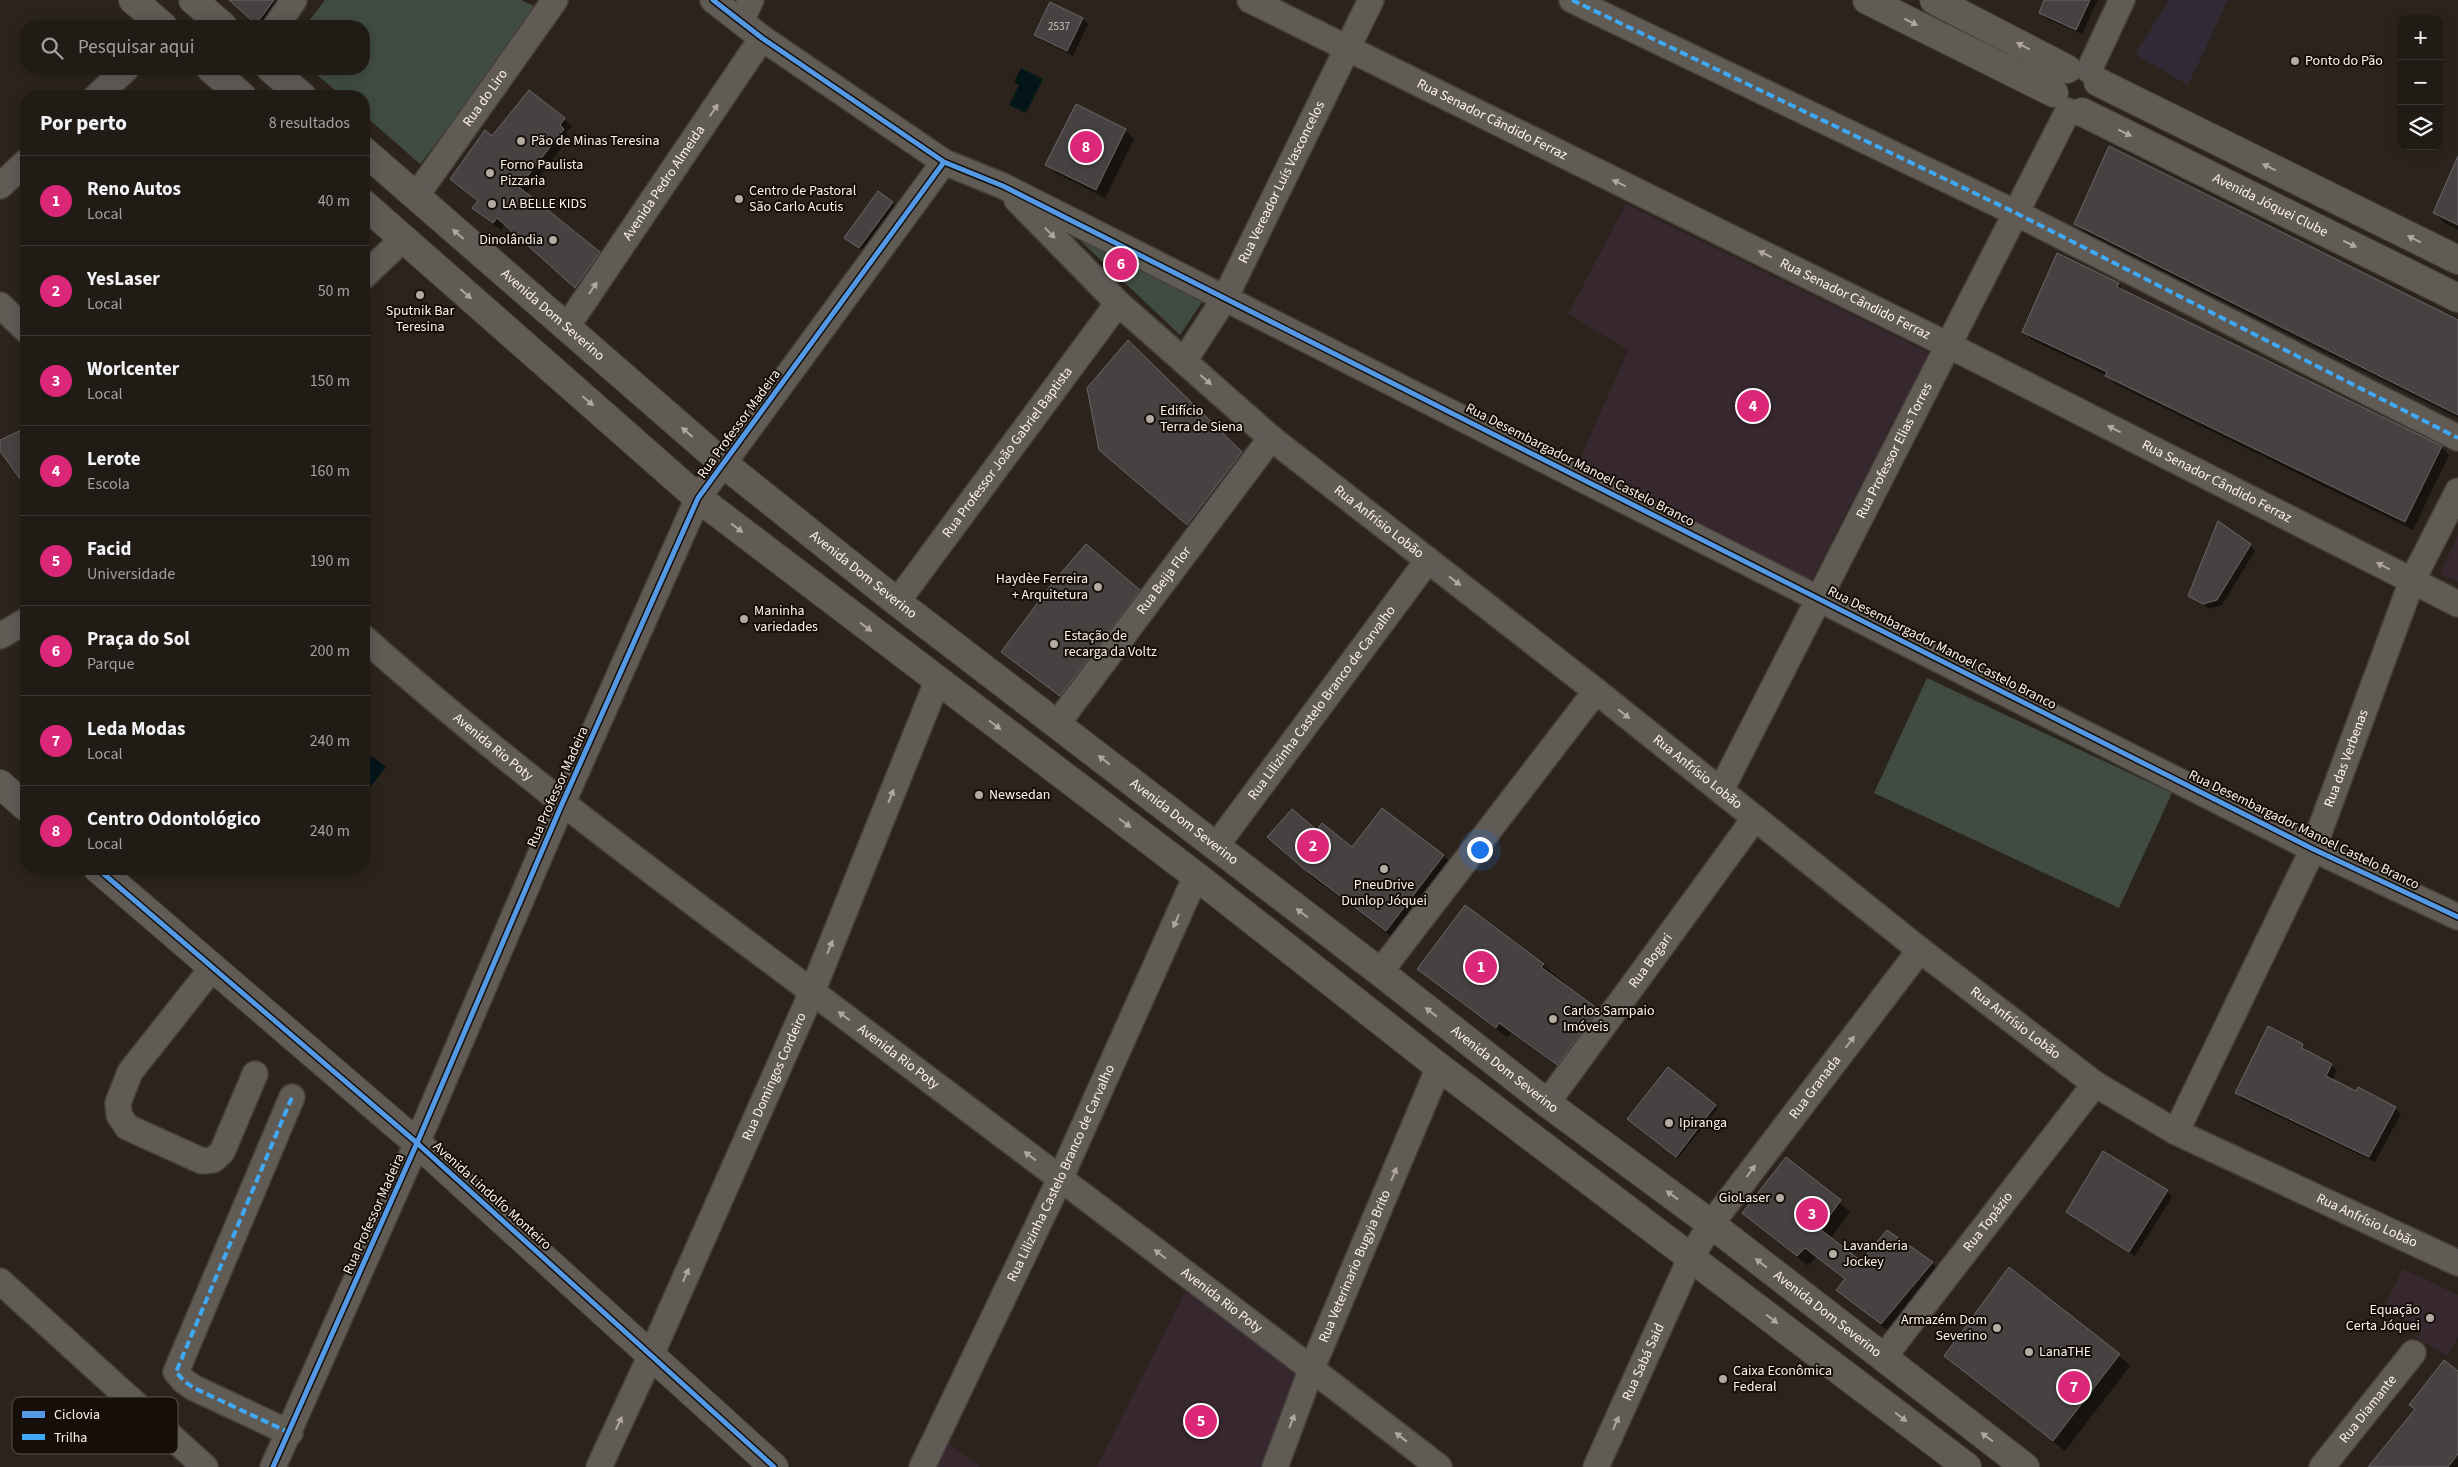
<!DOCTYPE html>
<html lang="pt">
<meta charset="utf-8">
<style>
:root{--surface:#211b15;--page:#29241e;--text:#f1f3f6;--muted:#a2a1a0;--line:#3e3934;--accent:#db2777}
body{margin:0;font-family:"Source Sans 3",sans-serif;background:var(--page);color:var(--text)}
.controls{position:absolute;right:15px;top:15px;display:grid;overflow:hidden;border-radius:10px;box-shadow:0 2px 12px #0003}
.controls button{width:45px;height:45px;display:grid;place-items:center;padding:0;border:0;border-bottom:1px solid var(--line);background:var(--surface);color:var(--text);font:25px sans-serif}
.you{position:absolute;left:1479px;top:849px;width:18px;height:18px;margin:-12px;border:4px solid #fff;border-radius:50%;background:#1a73e8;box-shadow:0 0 0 8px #1a73e833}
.badge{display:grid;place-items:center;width:32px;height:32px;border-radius:50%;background:var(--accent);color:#fff;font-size:16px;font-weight:700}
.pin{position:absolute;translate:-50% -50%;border:2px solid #fff;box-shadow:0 1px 5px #0006}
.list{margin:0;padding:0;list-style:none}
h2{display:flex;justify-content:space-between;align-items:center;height:65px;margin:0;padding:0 20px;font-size:21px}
h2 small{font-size:16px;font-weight:400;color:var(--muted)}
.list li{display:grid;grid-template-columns:32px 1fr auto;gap:15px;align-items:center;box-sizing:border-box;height:90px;padding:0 20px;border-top:1px solid var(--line)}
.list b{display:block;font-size:19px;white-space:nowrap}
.list p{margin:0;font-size:16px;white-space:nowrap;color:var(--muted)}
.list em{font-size:16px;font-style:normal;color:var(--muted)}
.icon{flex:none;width:28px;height:28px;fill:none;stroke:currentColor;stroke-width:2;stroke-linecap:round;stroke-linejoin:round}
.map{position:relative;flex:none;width:2458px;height:1467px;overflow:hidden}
.search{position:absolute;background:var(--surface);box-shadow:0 2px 12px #0003;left:20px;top:20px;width:350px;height:55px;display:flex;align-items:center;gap:12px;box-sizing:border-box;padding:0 18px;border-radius:20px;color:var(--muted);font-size:19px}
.panel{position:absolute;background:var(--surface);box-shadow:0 2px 12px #0003;left:20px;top:90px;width:350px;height:785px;border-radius:20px}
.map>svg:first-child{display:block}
</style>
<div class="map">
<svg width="2458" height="1467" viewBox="0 0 2458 1467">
<rect width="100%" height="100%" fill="#2c241c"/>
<path fill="#37272f" d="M1626,204L1929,353L1809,584L1580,459L1628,350L1568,314Z
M2458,535V582L2440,574Z
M2403,1269L2458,1295V1337L2448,1356L2417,1338L2421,1328L2383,1308Z
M1187,1288L1300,1376L1263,1467H1097Z
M947,1442L980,1467H936Z"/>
<path fill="#302a37" d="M2170,0H2228L2188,85L2135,54Z"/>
<path fill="#404c41" d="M325,0H521L541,9L420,164L364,115V96H342L310,69H364V26H305Z
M1069,230L1204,299L1180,335Z
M1927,678L2172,793L2119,908L1874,793Z"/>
<path fill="#041519" d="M1021,68L1043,79L1026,113L1009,105L1019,85L1014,82Z
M371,756L386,767L364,795V765Z"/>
<path fill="#0007" d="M231,0H284L264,26H260Z
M2045,0H2098L2082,34L2047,19L2041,13Z
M1083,19L1088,24L1073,56L1041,40L1036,35Z
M529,92L572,126L566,133L570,137L526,194L606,260L583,294L505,224L501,230L481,215L474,208L478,202L451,179L492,138Z
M1077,105L1125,130L1134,139L1105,198L1056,173L1047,164Z
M2458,159V230L2446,224L2434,212Z
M892,202L895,205L862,250L848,240Z
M2076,224L2458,321V418L2084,232Z
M2118,284L2126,292L2441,447L2449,455L2413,530L2115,384L2106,375L2032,340L2024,331Z
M1128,342L1259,470L1205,542L1100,449Z
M26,430V485L0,449V442Z
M2250,545L2255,551L2222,605L2209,609L2190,595Z
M1139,591L1144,595L1065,700L1007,656Z
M1317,832L1352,849L1443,855L1455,867L1399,942L1316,880L1269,837Z
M1465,907L1543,965L1609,1021L1569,1075L1511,1033L1508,1038L1431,980L1419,969Z
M2268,1028L2303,1045L2308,1052L2331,1065L2337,1070L2332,1080L2395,1108L2401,1114L2375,1162L2242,1099L2237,1093Z
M1715,1106L1718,1108L1678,1158L1631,1121Z
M1786,1158L1850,1212L1831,1238L1861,1262L1932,1263L1942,1273L1892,1334L1837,1290L1845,1280L1816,1257L1808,1266L1743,1213Z
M2167,1191L2172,1197L2135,1256L2067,1212Z
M1946,1355H2119L2130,1366L2065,1451L1957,1367Z
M2458,1373V1467H2370Z"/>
<path fill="#464242" stroke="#6b6667" d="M229,0H274L256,24Z
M2044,0H2090L2076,30L2039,13Z
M1050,2L1083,18L1067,51L1034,35Z
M529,90L565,118L560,125L564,129L519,187L600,252L575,288L497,218L493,223L472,208L478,201L450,179L485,130L492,136Z
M1076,104L1126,129L1096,190L1045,165Z
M2109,146L2458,320V415L2074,224Z
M2458,156V225L2433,213Z
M878,191L893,202L859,248L844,238Z
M2057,253L2119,283L2117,287L2442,446L2405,522L2105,376L2107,372L2022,332Z
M1128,340L1242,452L1187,525L1099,450L1087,388Z
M26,428V487L0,451V440Z
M2218,521L2251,544L2217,600L2203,604L2188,596Z
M1086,544L1140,590L1060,696L1001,652L1054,581Z
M1382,808L1444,855L1386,931L1303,868L1267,837L1292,809L1317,830L1322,823L1352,847Z
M1465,905L1544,964L1541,967L1598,1009L1557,1065L1499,1023L1496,1028L1417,969Z
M2268,1026L2303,1044L2302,1048L2332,1064L2326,1076L2356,1091L2358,1087L2396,1107L2369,1157L2235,1093Z
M1668,1067L1716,1105L1676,1157L1627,1119Z
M2103,1151L2168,1190L2129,1252L2066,1212Z
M1786,1157L1841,1200L1820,1229L1861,1261L1887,1230L1933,1262L1881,1324L1836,1290L1845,1279L1805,1248L1797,1256L1742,1213Z
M2009,1267L2120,1354L2053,1441L1944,1356Z
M2444,1360L2458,1371V1454L2448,1467H2368L2415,1409L2409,1405Z"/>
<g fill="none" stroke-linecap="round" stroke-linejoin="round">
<defs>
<g id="street">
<path d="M713,0L762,38L944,162L1003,186L2313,849L2458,917"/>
<path id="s1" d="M1250,0L1956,349L2458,604"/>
<path d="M1572,0L2016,213L2458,438"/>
<path d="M741,21L751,0"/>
<path d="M276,26L294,0"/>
<path d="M2089,70L2122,0"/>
<path d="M97,96L126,69"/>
<path d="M0,186L26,162"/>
<path id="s2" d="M416,196L555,0"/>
<path id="s3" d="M1017,200L1118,303L1271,438L1596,691L1920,950L2095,1084L2176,1132L2458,1263"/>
<path d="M364,276L403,239"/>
<path d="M0,305L26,330"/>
<path id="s4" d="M566,328L762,38"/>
<path id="s5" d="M1184,361L1225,298L1371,0"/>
<path id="s6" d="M897,602L1118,303"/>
<path d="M0,636L26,621"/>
<path id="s7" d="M364,638C509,767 664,881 819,997C1026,1153 1234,1308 1439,1467"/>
<path id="s8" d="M1057,724L1271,438"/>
<path id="s9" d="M1721,790L2068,111"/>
<path id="s10" d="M1216,846L1428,560"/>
<path d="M213,967L130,1072L118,1103L119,1115L127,1127L202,1161L213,1160L222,1152L255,1074"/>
<path d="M1380,972L1596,691"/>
<path id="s11" d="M1547,1103L1755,818"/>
<path id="s12" d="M2176,1132L2313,849L2412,581L2458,491"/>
<path d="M0,1281L205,1467"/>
<path id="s13" d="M1883,1358L2095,1084"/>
<path d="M290,1433L194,1388L184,1381L176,1372L292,1097"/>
<path d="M273,1467L417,1143L562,804L698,498L944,162"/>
<path id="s14" d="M599,1467L651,1355L812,992L937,682"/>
<path id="s15" d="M922,1467L1060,1179L1196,876"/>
<path id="s16" d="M1275,1467L1312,1368L1439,1067"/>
<path id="s17" d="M1596,1467L1691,1257L1711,1224L1920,950"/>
<path id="s18" d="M2322,1467L2413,1353"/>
</g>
<g id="secondary">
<path d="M133,0L163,26"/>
<path d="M193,0L223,26"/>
<path d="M1867,0L2054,93"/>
<path d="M1934,0L2067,69"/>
<path d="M211,69L242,96"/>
<path d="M271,69L302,96"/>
<path d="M2098,82L2458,260"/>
<path id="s19" d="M2082,112L2458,298"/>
<path id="s20" d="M364,151L724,464L897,602L1380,972L1547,1103L1711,1224L2025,1467"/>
<path d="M364,204L698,498L1196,876L1439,1067L1967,1467"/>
<path d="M0,784L26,807"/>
<path d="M98,869L417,1143L774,1467"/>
</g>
</defs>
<use href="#street" stroke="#463f39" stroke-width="28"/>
<use href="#secondary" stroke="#463f39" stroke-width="30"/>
<use href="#street" stroke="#615b56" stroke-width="25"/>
<use href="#secondary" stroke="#615b56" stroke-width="28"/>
<path stroke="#3fa9f5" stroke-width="4" stroke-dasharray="8 4" stroke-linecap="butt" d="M1572,0L2016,213L2458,438
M290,1433L194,1388L184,1381L176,1372L292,1097"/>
<defs>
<path id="cycleway" d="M713,0L762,38L944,162L1003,186L2313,849L2458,917
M98,869L417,1143L774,1467
M273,1467L417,1143L562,804L698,498L944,162"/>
</defs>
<use href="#cycleway" stroke="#150e09" stroke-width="8"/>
<use href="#cycleway" stroke="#5399e6" stroke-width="5"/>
</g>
<defs><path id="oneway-solid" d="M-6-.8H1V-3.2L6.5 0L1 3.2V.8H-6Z" transform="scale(1.25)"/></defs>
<g fill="#afa7a0">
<use href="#oneway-solid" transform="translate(1911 22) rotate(27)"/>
<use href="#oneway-solid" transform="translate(2023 46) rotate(-153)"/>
<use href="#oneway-solid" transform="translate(714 110) rotate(-56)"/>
<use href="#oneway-solid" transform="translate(2125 133) rotate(26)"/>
<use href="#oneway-solid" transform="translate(2269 167) rotate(-154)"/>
<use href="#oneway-solid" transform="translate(1619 183) rotate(-154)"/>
<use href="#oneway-solid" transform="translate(1050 233) rotate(46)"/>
<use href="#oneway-solid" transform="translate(458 234) rotate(-139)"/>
<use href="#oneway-solid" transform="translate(2414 239) rotate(-154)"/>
<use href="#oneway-solid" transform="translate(2350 244) rotate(26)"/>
<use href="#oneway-solid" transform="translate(1765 254) rotate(-154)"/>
<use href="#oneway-solid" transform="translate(593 288) rotate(-56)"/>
<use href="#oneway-solid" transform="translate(466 294) rotate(41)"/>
<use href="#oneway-solid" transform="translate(1206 380) rotate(41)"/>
<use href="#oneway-solid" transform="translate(588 401) rotate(41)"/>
<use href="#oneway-solid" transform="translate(2114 429) rotate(-153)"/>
<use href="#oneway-solid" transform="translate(687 432) rotate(-139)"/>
<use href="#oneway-solid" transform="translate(737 528) rotate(37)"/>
<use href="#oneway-solid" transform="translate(2383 566) rotate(-153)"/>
<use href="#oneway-solid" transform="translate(1455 581) rotate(38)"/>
<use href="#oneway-solid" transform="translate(866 627) rotate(37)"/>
<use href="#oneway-solid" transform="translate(1624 714) rotate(38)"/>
<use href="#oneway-solid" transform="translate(995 725) rotate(37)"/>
<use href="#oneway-solid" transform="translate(1104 760) rotate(-142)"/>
<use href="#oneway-solid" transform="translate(891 796) rotate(-68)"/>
<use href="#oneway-solid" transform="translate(1125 823) rotate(37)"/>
<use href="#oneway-solid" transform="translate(1302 913) rotate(-143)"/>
<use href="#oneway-solid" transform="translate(1176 921) rotate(114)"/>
<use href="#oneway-solid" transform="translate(830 947) rotate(-68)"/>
<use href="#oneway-solid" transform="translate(1431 1012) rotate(-142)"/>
<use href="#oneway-solid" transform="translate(844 1016) rotate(-143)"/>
<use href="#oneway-solid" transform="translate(1850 1042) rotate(-53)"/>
<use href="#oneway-solid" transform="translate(1030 1156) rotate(-143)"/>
<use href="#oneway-solid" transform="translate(1751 1171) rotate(-53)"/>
<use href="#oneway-solid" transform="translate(1394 1174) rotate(-67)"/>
<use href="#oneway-solid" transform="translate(1672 1195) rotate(-144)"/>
<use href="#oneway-solid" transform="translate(1160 1254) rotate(-143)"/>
<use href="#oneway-solid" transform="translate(1761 1263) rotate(-142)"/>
<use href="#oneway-solid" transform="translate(686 1275) rotate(-66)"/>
<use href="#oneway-solid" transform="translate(1772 1319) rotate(37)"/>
<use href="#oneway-solid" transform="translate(1901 1417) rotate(37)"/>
<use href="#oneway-solid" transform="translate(1292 1421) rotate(-69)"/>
<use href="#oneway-solid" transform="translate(619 1423) rotate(-65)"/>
<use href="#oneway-solid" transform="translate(1616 1423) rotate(-66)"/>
<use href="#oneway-solid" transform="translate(1401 1437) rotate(-142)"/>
<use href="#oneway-solid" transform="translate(1987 1437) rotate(-143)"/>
</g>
<g fill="#b4aba2" stroke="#150e09" stroke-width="2">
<circle cx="2295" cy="61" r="5"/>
<circle cx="521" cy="141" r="5"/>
<circle cx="490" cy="173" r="5"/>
<circle cx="739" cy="199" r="5"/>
<circle cx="492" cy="204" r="5"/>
<circle cx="553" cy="240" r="5"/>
<circle cx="420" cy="295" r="5"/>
<circle cx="1150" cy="419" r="5"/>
<circle cx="1098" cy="587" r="5"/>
<circle cx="744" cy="619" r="5"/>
<circle cx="1054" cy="644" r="5"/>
<circle cx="979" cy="795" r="5"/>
<circle cx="1384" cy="869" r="5"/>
<circle cx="1553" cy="1019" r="5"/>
<circle cx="1669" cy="1123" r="5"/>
<circle cx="1780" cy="1198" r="5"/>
<circle cx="1833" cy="1254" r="5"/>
<circle cx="2430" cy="1318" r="5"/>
<circle cx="1997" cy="1328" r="5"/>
<circle cx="2029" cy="1352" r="5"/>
<circle cx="1723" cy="1379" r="5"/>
</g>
<g text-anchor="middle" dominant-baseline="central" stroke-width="4" stroke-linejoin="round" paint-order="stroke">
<g font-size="11" fill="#cfc7c0">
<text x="1059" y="26">2537</text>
</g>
<g font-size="14" fill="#fdf3ea" stroke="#150e09" text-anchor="start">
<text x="2305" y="61">Ponto do Pão</text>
<text x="531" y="141">Pão de Minas Teresina</text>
<text x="500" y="165">Forno Paulista<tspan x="500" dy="16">Pizzaria</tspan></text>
<text x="749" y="191">Centro de Pastoral<tspan x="749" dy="16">São Carlo Acutis</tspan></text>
<text x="502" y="204">LA BELLE KIDS</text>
<text x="543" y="240" text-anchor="end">Dinolândia</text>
<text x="420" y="311" text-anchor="middle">Sputnik Bar<tspan x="420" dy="16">Teresina</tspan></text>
<text x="1160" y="411">Edifício<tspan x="1160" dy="16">Terra de Siena</tspan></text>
<text x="1088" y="579" text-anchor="end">Haydèe Ferreira<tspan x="1088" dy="16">+ Arquitetura</tspan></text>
<text x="754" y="611">Maninha<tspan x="754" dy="16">variedades</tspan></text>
<text x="1064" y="636">Estação de<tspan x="1064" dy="16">recarga da Voltz</tspan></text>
<text x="989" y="795">Newsedan</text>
<text x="1384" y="885" text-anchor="middle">PneuDrive<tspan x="1384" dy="16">Dunlop Jóquei</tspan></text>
<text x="1563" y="1011">Carlos Sampaio<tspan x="1563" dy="16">Imóveis</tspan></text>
<text x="1679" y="1123">Ipiranga</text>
<text x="1770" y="1198" text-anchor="end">GioLaser</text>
<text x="1843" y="1246">Lavanderia<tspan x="1843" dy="16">Jockey</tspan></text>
<text x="2420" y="1310" text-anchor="end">Equação<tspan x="2420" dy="16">Certa Jóquei</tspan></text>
<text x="1987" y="1320" text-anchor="end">Armazém Dom<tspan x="1987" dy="16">Severino</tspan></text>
<text x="2039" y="1352">LanaTHE</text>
<text x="1733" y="1371">Caixa Econômica<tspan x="1733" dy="16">Federal</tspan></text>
</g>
<g font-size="14" fill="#fdf3ea" stroke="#150e09">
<text stroke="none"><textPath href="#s2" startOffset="120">Rua do Liro</textPath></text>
<text stroke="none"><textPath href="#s1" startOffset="270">Rua Senador Cândido Ferraz</textPath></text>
<text stroke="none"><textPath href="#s4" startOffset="175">Avenida Pedro Almeida</textPath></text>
<text stroke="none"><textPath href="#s5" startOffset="204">Rua Vereador Luís Vasconcelos</textPath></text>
<text stroke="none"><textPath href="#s19" startOffset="210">Avenida Jóquei Clube</textPath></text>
<text stroke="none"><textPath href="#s1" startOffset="675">Rua Senador Cândido Ferraz</textPath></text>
<text stroke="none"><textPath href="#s20" startOffset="250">Avenida Dom Severino</textPath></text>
<text transform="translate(739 424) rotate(-54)">Rua Professor Madeira</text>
<text stroke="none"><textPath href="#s9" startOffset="381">Rua Professor Elias Torres</textPath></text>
<text stroke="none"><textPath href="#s6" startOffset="186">Rua Professor João Gabriel Baptista</textPath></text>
<text transform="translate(1580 465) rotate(27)">Rua Desembargador Manoel Castelo Branco</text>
<text stroke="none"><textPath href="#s1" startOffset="1080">Rua Senador Cândido Ferraz</textPath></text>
<text stroke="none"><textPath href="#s3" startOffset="485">Rua Anfrísio Lobão</textPath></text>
<text stroke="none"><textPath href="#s20" startOffset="655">Avenida Dom Severino</textPath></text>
<text stroke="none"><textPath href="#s8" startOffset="179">Rua Beija Flor</textPath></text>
<text transform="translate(1942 648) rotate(27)">Rua Desembargador Manoel Castelo Branco</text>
<text stroke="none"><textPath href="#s10" startOffset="178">Rua Lilizinha Castelo Branco de Carvalho</textPath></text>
<text stroke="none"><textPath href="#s7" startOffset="169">Avenida Rio Poty</textPath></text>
<text stroke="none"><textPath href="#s12" startOffset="411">Rua das Verbenas</textPath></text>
<text stroke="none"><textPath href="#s3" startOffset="890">Rua Anfrísio Lobão</textPath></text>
<text transform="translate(558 787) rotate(-66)">Rua Professor Madeira</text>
<text stroke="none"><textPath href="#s20" startOffset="1060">Avenida Dom Severino</textPath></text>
<text transform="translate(2304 830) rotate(26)">Rua Desembargador Manoel Castelo Branco</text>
<text stroke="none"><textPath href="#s11" startOffset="176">Rua Bogari</textPath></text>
<text stroke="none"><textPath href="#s3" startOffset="1295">Rua Anfrísio Lobão</textPath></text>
<text stroke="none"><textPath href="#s7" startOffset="679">Avenida Rio Poty</textPath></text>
<text stroke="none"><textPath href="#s20" startOffset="1465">Avenida Dom Severino</textPath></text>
<text stroke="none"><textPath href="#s14" startOffset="428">Rua Domingos Cordeiro</textPath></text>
<text stroke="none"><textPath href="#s17" startOffset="441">Rua Granada</textPath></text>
<text stroke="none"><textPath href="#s15" startOffset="325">Rua Lilizinha Castelo Branco de Carvalho</textPath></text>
<text transform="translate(492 1196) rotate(42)">Avenida Lindolfo Monteiro</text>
<text transform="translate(374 1214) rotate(-66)">Rua Professor Madeira</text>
<text stroke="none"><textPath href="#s13" startOffset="172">Rua Topázio</textPath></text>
<text stroke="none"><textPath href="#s3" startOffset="1700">Rua Anfrísio Lobão</textPath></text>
<text stroke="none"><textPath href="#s16" startOffset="216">Rua Veterinario Bugyia Brito</textPath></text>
<text stroke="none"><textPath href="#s7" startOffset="1084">Avenida Rio Poty</textPath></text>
<text stroke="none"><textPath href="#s20" startOffset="1870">Avenida Dom Severino</textPath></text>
<text stroke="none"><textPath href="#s17" startOffset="115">Rua Sabá Said</textPath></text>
<text stroke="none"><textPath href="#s18" startOffset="74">Rua Diamante</textPath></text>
</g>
</g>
<rect x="12" y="1397" width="166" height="57" rx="8" fill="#150e09" stroke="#5b534c" stroke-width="1"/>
<rect x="22" y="1411" width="23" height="7" fill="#5399e6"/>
<rect x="22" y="1434" width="23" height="6" fill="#3fa9f5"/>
<g font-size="14" fill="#fdf3ea">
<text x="54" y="1419">Ciclovia</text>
<text x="54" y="1442">Trilha</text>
</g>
</svg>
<div class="controls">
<button>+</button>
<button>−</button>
<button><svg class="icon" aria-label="layers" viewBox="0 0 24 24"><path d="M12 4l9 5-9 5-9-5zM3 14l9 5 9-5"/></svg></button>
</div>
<div class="you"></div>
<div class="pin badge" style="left:1481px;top:967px">1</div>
<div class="pin badge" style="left:1313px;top:846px">2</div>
<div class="pin badge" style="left:1812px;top:1214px">3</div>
<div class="pin badge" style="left:1753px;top:406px">4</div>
<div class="pin badge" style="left:1201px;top:1421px">5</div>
<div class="pin badge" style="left:1121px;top:264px">6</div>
<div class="pin badge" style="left:2074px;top:1387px">7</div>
<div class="pin badge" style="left:1086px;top:147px">8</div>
<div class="search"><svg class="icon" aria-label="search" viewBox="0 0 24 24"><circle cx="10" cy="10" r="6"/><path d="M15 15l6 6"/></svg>Pesquisar aqui</div>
<section class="panel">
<h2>Por perto<small>8 resultados</small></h2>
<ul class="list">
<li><span class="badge">1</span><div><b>Reno Autos</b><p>Local</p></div><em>40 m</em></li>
<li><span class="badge">2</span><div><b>YesLaser</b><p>Local</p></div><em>50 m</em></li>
<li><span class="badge">3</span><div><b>Worlcenter</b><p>Local</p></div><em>150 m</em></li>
<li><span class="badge">4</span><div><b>Lerote</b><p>Escola</p></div><em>160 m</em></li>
<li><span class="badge">5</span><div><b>Facid</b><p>Universidade</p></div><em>190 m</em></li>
<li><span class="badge">6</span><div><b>Praça do Sol</b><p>Parque</p></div><em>200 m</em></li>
<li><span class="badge">7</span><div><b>Leda Modas</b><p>Local</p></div><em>240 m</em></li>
<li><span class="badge">8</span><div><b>Centro Odontológico</b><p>Local</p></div><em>240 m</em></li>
</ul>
</section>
</div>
